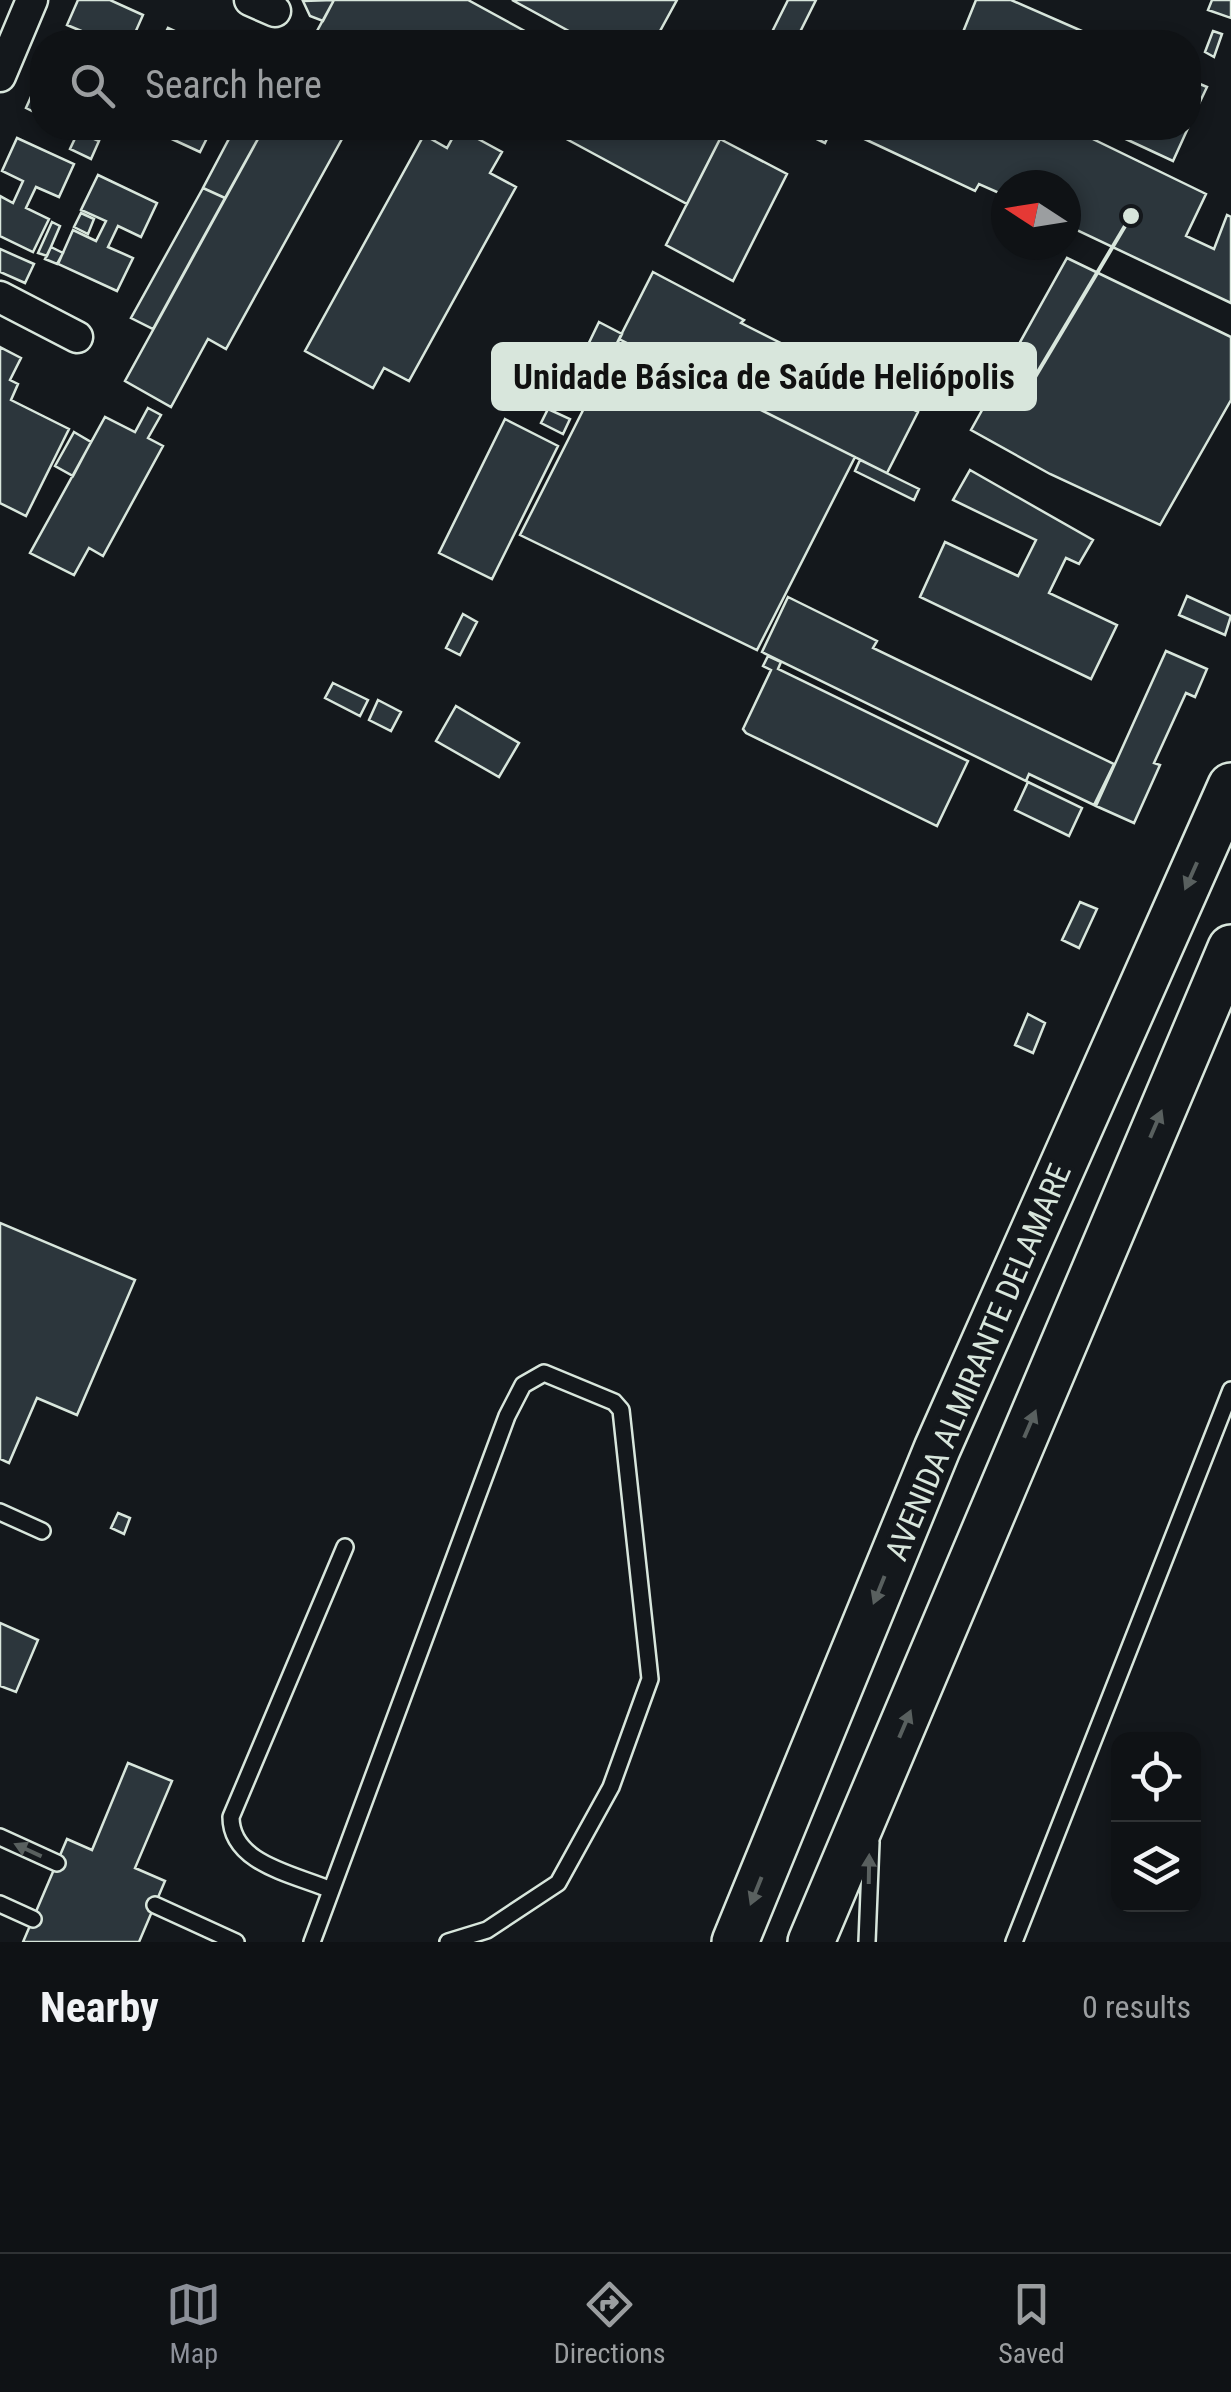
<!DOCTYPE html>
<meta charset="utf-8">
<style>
:root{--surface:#0f1215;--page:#1d2022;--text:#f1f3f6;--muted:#9b9ea0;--line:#2f3234;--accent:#8c9099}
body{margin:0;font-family:"Roboto Condensed",sans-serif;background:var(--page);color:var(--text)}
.controls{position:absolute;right:30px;bottom:30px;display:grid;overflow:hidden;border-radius:20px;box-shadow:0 5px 15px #0003}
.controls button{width:90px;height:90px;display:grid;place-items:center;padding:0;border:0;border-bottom:2px solid var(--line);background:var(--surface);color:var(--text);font:50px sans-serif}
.compass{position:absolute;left:991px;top:170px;width:90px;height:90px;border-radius:50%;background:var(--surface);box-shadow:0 5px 15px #0003;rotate:282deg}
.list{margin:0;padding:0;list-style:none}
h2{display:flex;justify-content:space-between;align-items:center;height:130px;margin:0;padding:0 40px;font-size:42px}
h2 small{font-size:32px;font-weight:400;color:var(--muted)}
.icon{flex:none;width:55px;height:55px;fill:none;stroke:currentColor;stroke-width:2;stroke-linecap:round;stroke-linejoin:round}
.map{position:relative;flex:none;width:1231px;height:1942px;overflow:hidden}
.search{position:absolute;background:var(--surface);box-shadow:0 5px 15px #0003;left:30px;right:30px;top:30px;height:110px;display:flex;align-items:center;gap:25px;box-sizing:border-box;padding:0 35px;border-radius:40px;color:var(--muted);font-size:38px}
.sheet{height:310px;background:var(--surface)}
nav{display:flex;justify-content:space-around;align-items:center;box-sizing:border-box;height:140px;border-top:2px solid var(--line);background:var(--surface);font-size:28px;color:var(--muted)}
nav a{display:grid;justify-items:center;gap:5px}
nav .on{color:var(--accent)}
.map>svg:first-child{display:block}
</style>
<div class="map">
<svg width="1231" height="1942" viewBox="0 0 1231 1942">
<rect width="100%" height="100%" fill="#14181c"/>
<path fill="#2c363c" stroke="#d8e6dc" stroke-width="2.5" d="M78,0H110L143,15L131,42H88L91,35L67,25Z
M334,0H468L545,42H311Z
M334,0L323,21L310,16L303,1Z
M512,0H677L654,42H589Z
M788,0H816L795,42H767Z
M976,0H1011L1107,42H959Z
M1212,0H1231V18L1208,10Z
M168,28L179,33L175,42L163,38Z
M1213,31L1222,34L1214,57L1205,52Z
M1188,79L1207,87L1188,127Z
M34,90L42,94V116L26,108Z
M148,128H212L200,152Z
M234,128H264L225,198L203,188L231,135L240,137L231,132Z
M264,128H348L226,349L208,339L171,407L125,381Z
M458,128L502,152L490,173L516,187L409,381L384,368L373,388L305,351L424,135L447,148Z
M546,128H700L720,139L687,204Z
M801,128H832L825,143L800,131Z
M841,128H1070L1206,194L1186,236L1214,249L1227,215L1231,217V303L1066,225V185H1006V196L979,184L975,191Z
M1102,128H1188L1173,161Z
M78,132L99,141L91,159L70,149Z
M17,138L74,164L59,197L36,187L26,208L49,219L33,252L0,236V196L13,203L23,181L2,171Z
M720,139L787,174L733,281L666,245Z
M98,175L157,203L141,237L118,226L108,247L133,258L117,291L58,264L73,230L96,241L106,221L81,210Z
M203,188L225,198L153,329L131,318Z
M81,213L94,219L88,234L74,227Z
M52,222L60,226L47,256L38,253Z
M51,247L63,253L57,264L45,259Z
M0,249L34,264L25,283L0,272Z
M1067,258L1231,337V400L1160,525L1050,474L971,430Z
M653,272L744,320L741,323L918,412L887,473L619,339Z
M599,322L622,334L608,362L585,351Z
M619,339L855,457L757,650L520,535Z
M0,347L21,358L10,380L18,384L11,400L69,429L26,516L0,503Z
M148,408L161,415L148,438L163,446L103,556L89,548L74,575L30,553L105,417L135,432Z
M548,409L570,419L563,434L541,423Z
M505,419L558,446L492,579L439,553Z
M74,432L91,442L73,476L55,466Z
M860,460L919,489L914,500L855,471Z
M970,470L1093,540L1079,564L1066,558L1049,593L1117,625L1091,679L920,597L945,542L1018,576L1036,540L953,500Z
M1187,596L1231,616L1225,635L1179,615Z
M788,597L877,641L873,648L1114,764L1094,805L1029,774L1026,781L762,652Z
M463,614L477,622L460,655L446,648Z
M1166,651L1207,669L1195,697L1186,693L1154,763L1160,765L1134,823L1096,806Z
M768,656L781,662L778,669L968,761L937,826L746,733L743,729L771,670L763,666Z
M333,683L368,700L360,716L325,698Z
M378,700L401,712L391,731L369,720Z
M456,706L519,743L499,777L436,741Z
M1028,782L1082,808L1069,836L1015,810Z
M1080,902L1097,909L1079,948L1062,940Z
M1028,1014L1045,1023L1033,1053L1015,1045Z
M0,1223L135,1280L77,1415L37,1398L9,1463L0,1459Z
M118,1513L130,1518L124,1534L111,1528Z
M0,1623L38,1640L16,1692L0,1686Z
M128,1763L172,1781L135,1868L165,1881L139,1942H23L67,1839L92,1850Z"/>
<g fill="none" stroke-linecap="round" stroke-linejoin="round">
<defs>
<path id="service" d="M0,1512L42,1531
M0,1837L57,1863
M331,1890C294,1874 231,1864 231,1817L345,1547
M0,1904L33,1919
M155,1905L236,1942
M312,1942L507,1416L523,1385L544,1373L614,1402L621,1410L650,1679L611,1787L558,1883L487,1930L448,1942
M867,1942L871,1842
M1014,1942L1231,1390"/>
<path id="minor" d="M250,0L275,11
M0,76L32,0
M0,297L77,337"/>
<path id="primary" d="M735,1942L937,1449L1231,786
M811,1942L1231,948"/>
</defs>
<use href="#service" stroke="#d8e6dc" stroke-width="20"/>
<use href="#minor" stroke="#d8e6dc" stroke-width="35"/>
<use href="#primary" stroke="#d8e6dc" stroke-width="50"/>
<use href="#service" stroke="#14181c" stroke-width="15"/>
<use href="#minor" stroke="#14181c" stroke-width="30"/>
<use href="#primary" stroke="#14181c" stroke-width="45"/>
</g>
<defs><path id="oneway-solid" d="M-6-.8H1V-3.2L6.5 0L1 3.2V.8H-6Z" transform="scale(2.5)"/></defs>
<g fill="#59605f">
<use href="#oneway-solid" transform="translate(1191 876) rotate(114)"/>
<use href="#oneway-solid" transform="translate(1156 1124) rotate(-67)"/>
<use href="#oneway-solid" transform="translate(1030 1424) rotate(-67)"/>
<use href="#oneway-solid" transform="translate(879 1590) rotate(112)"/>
<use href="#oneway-solid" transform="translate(905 1724) rotate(-67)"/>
<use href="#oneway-solid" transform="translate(28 1850) rotate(-155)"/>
<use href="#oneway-solid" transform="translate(869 1869) rotate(-89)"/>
<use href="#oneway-solid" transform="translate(756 1891) rotate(112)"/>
</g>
<g text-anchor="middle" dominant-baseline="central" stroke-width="8" stroke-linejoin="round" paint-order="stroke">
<g font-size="32" fill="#d8e6dc" stroke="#14181c">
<text transform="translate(978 1362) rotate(-67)">AVENIDA ALMIRANTE DELAMARE</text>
</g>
</g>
<path fill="none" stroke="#d8e6dc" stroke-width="4" d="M1131 216L1035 377"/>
<circle fill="#d8e6dc" stroke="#14181c" stroke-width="4" cx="1131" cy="216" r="10"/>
<rect fill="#d8e6dc" stroke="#d8e6dc" stroke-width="4" x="493" y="344" width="542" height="65" rx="10"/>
<g font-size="35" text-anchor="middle" font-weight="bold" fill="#111">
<text x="764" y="389">Unidade Básica de Saúde Heliópolis</text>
</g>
</svg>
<div class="controls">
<button><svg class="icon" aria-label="locate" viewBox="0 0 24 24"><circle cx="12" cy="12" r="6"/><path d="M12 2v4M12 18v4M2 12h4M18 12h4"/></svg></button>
<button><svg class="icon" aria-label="layers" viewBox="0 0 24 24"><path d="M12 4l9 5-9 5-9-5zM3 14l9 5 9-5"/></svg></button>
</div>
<svg class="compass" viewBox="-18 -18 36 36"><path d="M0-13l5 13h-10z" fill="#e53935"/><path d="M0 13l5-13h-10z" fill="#9b9ea0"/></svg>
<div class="search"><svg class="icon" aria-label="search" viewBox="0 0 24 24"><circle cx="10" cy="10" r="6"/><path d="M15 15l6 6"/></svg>Search here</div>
</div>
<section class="sheet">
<h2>Nearby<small>0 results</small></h2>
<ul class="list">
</ul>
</section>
<nav>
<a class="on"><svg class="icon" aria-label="map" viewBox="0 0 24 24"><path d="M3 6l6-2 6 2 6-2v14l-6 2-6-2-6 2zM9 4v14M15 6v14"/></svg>Map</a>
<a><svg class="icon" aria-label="directions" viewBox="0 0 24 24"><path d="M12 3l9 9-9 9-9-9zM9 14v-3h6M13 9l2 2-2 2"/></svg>Directions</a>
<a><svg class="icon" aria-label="saved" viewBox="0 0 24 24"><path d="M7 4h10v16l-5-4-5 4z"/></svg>Saved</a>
</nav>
